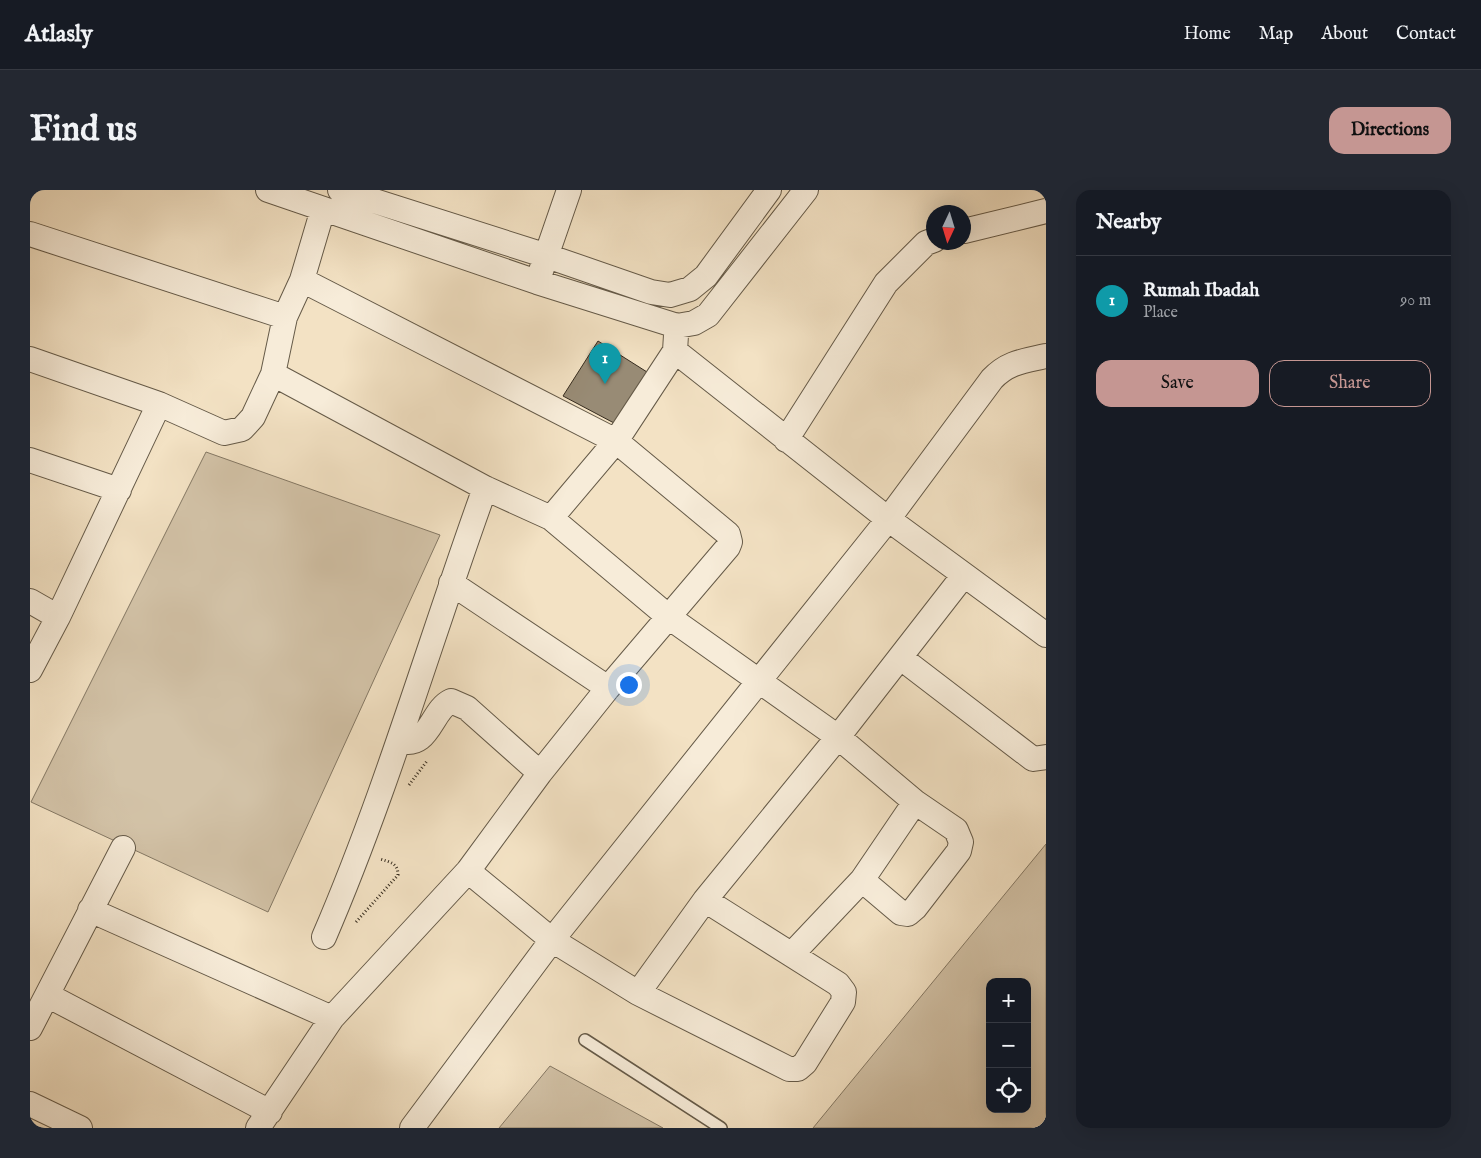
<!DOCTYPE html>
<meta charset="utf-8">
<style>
:root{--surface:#171b24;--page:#242831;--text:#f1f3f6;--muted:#9ea1a6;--line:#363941;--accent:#c59692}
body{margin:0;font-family:"IM FELL English",serif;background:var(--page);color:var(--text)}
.controls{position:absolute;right:15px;bottom:15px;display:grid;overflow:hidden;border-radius:10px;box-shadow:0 5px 20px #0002}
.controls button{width:45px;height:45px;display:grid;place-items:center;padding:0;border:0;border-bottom:1px solid var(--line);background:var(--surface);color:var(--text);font:25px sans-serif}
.compass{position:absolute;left:896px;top:15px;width:45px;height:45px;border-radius:50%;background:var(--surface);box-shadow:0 5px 20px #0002;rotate:184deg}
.you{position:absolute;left:598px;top:494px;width:18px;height:18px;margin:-12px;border:4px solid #fff;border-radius:50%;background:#1a73e8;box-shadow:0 0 0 8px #1a73e833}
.badge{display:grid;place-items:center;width:32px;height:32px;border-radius:50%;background:var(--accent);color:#fff;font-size:16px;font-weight:700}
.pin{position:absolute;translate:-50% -41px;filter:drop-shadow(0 1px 2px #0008)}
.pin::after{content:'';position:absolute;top:26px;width:18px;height:15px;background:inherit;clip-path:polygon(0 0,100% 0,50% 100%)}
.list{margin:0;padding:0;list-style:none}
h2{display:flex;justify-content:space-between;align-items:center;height:65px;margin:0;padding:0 20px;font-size:21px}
h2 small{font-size:16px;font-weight:400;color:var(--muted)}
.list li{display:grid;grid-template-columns:32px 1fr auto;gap:15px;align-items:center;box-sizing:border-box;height:90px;padding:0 20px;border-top:1px solid var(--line)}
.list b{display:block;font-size:19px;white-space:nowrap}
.list p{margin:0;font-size:16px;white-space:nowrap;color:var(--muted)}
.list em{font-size:16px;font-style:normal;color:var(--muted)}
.actions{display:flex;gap:10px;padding:15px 20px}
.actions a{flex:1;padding:11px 0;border:1px solid var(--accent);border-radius:15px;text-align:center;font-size:18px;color:var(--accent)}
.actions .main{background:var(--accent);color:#111}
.icon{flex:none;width:28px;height:28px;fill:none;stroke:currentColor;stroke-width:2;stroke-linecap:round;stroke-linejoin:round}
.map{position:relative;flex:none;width:1016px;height:938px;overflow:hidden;border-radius:15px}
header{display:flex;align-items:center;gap:30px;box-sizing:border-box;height:70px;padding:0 25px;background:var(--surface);border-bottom:1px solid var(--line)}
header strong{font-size:24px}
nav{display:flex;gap:28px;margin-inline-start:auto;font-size:18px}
.intro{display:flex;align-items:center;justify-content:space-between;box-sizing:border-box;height:120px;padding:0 30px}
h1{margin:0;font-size:35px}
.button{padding:12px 22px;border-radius:15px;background:var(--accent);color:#111;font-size:18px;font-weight:700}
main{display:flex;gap:30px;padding:0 30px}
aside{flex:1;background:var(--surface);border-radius:15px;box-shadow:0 5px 20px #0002}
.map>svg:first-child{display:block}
</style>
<header>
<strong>Atlasly</strong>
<nav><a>Home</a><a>Map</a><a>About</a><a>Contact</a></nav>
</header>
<div class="intro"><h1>Find us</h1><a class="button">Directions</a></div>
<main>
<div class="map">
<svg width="1016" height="938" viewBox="0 0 1016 938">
<rect width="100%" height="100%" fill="#f3e2c4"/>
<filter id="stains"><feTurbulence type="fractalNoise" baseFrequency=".004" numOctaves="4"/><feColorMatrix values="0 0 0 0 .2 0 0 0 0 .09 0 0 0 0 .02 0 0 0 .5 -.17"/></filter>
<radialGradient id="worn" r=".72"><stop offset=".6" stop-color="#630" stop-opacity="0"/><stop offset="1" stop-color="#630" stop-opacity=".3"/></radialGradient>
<path fill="#d3c3a8" stroke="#847864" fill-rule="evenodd" d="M176,262L410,345L238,722L1,612Z
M1016,654V938H783ZM960,792H997V919H960Z
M520,876L633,938H469Z"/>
<path fill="#988b75" stroke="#362c1f" d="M568,151L617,182L584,233L533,206Z"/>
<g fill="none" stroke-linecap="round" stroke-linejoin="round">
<defs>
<path id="lane" d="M555,850L691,938"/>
<path id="street" d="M238,0L507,92L647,136L664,133L678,125L776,0
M310,0L517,66L621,102L640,105L660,99L676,86L739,0
M934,41L1016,21
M0,44L255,127
M511,81L539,0
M645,161L858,329L1016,445
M0,169L129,214L194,243L212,239L223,227L243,184L255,127L272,90L293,19
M243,184L455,298L521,328L640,428L808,547L885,612L926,640L931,652L929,661L885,718L878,724L871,723L832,690
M756,250L856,93L896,53L904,50
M0,270L89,300
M521,328L586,251L645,161L646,145
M421,393L578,498
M0,411L28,427
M871,468L1003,569L1016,567
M0,480L28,427L129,214
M369,550C399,561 401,520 421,511L437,518L510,583
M438,681L522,750L608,803L759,879H768L775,873L813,812L814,802L808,794L675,710
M60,720L302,828
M294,747C357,601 401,447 455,298
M762,764L832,690L885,612
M608,803L675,710L808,547L934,385
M17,805L240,922
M0,838L93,658
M0,914L50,938
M228,938L302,828L438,681L510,583L578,498L698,357L700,352L698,344L586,251L272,90
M382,938L522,750L856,332L962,189C978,172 994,171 1016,166"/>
</defs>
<use href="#lane" stroke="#655a48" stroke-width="14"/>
<use href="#street" stroke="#655a48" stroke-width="26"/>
<path stroke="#362c1f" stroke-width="3" stroke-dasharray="1 2.5" stroke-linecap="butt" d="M379,595L397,571
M326,732L368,685C368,673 360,672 350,669"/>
<use href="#lane" stroke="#f7ecd9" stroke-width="11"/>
<use href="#street" stroke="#f7ecd9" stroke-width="24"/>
</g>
<rect width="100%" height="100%" filter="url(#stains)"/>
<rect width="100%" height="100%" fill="url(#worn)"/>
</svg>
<div class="controls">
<button>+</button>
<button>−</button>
<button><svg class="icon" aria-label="locate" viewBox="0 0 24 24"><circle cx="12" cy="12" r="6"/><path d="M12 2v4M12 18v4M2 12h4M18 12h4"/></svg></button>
</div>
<svg class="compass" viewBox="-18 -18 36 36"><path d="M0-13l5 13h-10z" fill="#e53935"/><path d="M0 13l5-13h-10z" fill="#9ea1a6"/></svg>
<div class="you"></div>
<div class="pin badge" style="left:575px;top:194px;background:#0f9aa8">1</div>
</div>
<aside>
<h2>Nearby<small></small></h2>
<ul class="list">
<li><span class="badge" style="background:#0f9aa8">1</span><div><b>Rumah Ibadah</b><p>Place</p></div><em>90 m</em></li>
</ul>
<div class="actions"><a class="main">Save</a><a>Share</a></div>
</aside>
</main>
